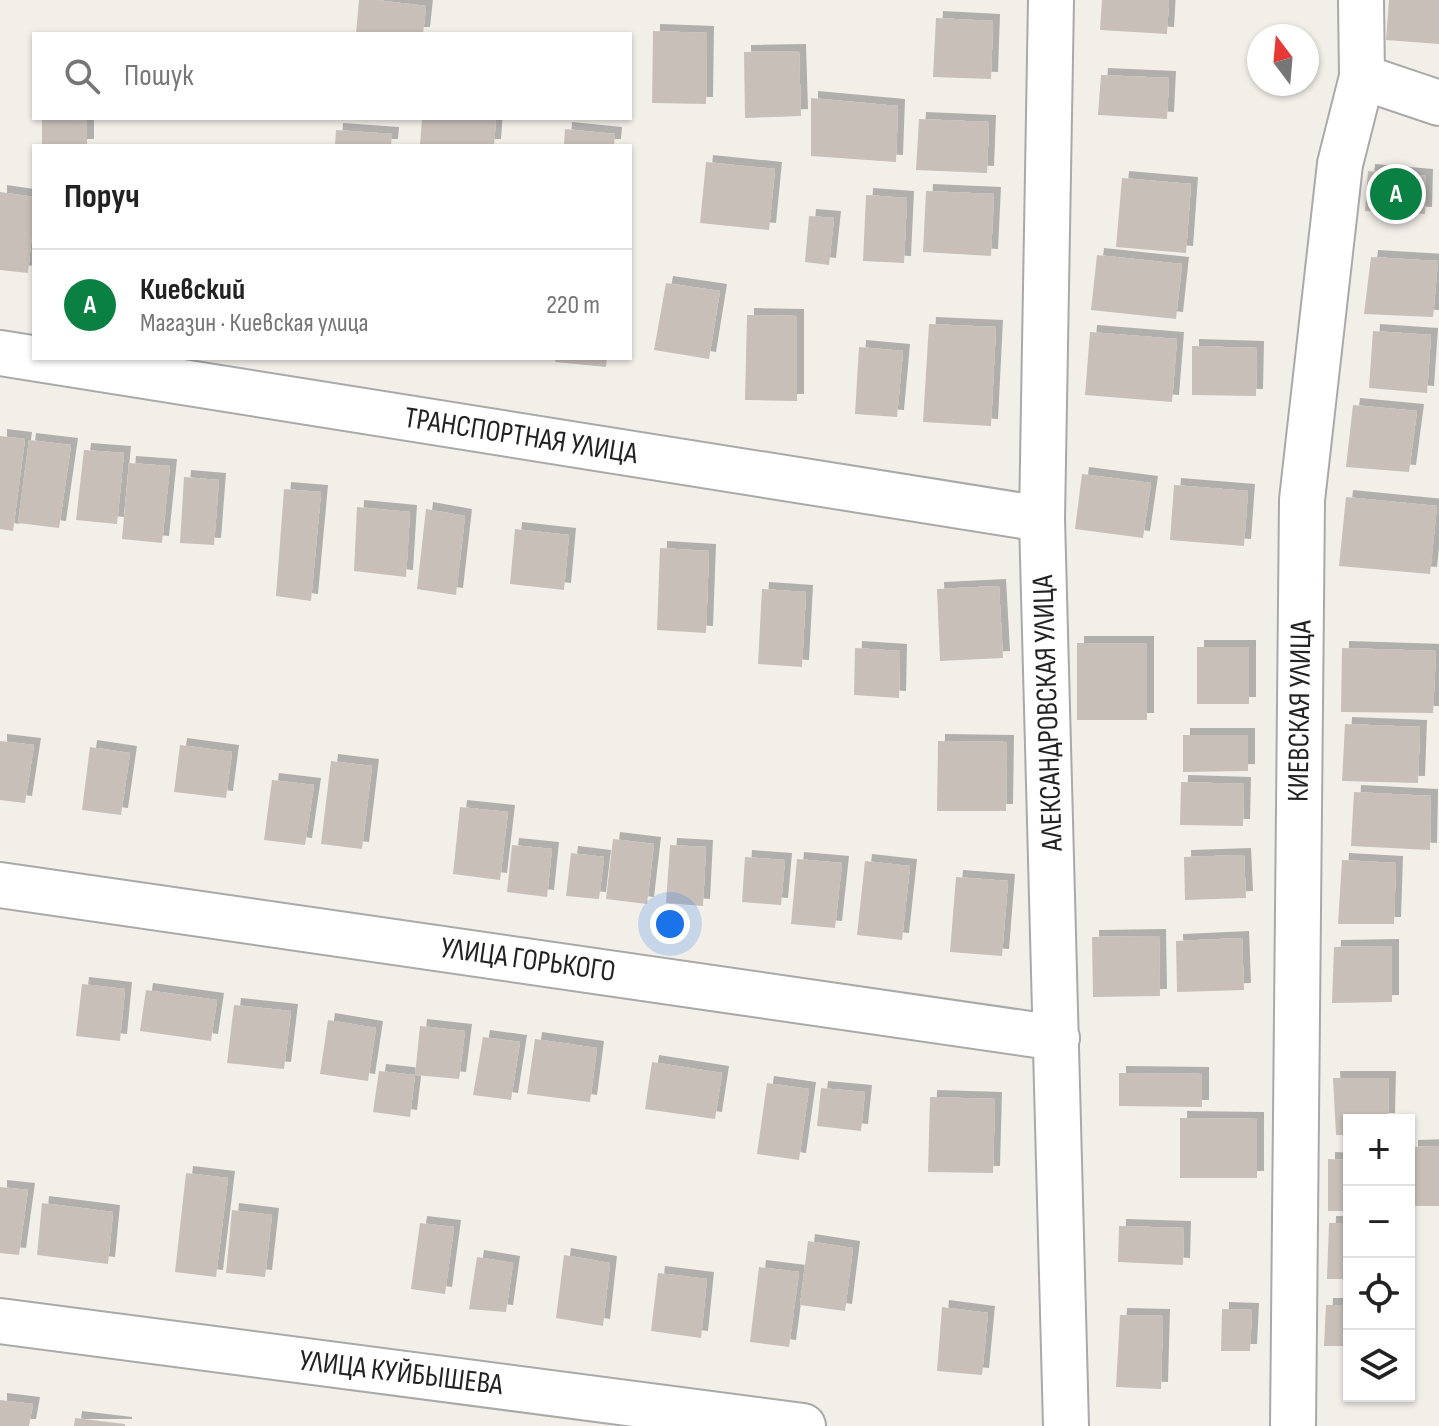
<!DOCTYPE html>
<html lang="uk">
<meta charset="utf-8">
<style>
:root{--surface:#fff;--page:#f2f2f2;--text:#222;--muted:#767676;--line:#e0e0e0;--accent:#0b8043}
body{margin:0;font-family:"Sofia Sans Condensed",sans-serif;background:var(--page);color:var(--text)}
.controls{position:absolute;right:24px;bottom:24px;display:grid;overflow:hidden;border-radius:0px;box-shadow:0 2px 6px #0004}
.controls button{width:72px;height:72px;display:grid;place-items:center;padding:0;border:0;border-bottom:2px solid var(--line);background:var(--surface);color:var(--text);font:40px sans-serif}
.compass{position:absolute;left:1247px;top:24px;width:72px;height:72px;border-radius:50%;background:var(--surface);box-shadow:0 2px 6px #0004;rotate:344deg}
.you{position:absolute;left:670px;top:924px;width:28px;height:28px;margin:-20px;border:6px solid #fff;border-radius:50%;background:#1a73e8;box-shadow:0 0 0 12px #1a73e833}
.badge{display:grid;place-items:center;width:52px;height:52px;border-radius:50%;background:var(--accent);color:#fff;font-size:26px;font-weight:700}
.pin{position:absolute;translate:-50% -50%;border:4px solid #fff;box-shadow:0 2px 8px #0006}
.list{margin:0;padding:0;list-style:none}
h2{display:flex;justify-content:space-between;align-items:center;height:104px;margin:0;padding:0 32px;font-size:34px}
h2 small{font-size:26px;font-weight:400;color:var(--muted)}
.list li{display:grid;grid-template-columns:52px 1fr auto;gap:24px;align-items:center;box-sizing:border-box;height:112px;padding:0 32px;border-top:2px solid var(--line)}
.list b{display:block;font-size:30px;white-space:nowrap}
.list p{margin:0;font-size:26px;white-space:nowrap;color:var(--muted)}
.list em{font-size:26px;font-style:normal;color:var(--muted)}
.icon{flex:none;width:44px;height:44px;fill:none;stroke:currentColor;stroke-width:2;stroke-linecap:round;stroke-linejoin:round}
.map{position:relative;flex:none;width:1439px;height:1426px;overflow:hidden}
.search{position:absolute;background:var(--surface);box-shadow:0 2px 6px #0004;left:32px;top:32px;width:600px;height:88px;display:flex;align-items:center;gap:20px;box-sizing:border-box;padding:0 28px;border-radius:0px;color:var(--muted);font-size:30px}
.panel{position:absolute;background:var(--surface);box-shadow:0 2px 6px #0004;left:32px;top:144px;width:600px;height:216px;border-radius:0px}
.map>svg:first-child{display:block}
</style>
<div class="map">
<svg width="1439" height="1426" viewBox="0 0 1439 1426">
<defs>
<filter id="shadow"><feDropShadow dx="7" dy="-7" stdDeviation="0" flood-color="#0004"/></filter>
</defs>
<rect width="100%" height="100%" fill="#f2efe9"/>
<path fill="#c7bfb8" filter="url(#shadow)" d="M359,0H376L426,6L423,34H356Z
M1102,0H1169L1167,34L1100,30Z
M1389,0H1439V44L1386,40Z
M936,18L993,21L991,79L933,77Z
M653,31L707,33L706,104L652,103Z
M799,51L801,116L745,118L744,52Z
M1101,75L1169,78L1167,119L1098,115Z
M811,98L898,106L896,162L811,156Z
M422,118H496L494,146H420Z
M42,119L87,121V146H42Z
M919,119L989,122L987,173L916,170Z
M565,129L615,134L614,146H564Z
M336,130L392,134L391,146H335Z
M706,162L775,169L769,230L700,223Z
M1368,171L1426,176L1425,214L1365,211Z
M1122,178L1191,184L1186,253L1116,247Z
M926,191L994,194L991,256L923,252Z
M0,192L34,197V214L28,273L0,270Z
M866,195L907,198L904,263L863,261Z
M809,216L834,218L829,265L805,262Z
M1097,255L1182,264L1176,319L1091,310Z
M1371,257L1438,261L1433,317L1364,314Z
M666,283L720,291L709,359L654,350Z
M747,315L797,316V401L745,400Z
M929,324L996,327L991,426L923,422Z
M1373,331L1431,335L1427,393L1369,388Z
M1090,332L1177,339L1172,402L1085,395Z
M1192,346L1257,348L1256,396L1192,395Z
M859,347L903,351L897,417L855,414Z
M556,358H607L606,367L555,362Z
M1353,405L1417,411L1409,472L1346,467Z
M0,436L25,439L13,531L0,529Z
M29,440L71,445L59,528L18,523Z
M84,450L124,453L117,524L76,520Z
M129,463L170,466L162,543L122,539Z
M1082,474L1151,483L1143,538L1075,529Z
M184,477L219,480L214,545L180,543Z
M1174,485L1248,491L1244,546L1170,540Z
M284,489L321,492L311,601L276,596Z
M1346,497L1437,506L1430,574L1339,566Z
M357,507L410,512L406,577L354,571Z
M426,509L465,516L456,595L417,589Z
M515,529L569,535L564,590L510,584Z
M660,548L709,551L706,633L657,630Z
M999,586L1003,658L940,661L937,589Z
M762,589L806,592L802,667L758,664Z
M1077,643H1147V720H1077Z
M1197,647H1249V704H1197Z
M855,648L900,651L899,698L854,695Z
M1342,648L1436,651L1433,713L1341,712Z
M1345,724L1420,727L1418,783L1342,781Z
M1183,735H1248V771L1183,772Z
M0,741L34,745L25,803L0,800Z
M938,741L1007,742L1006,811H937Z
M180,745L232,752L226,798L174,792Z
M90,747L130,753L121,815L82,810Z
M331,761L372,766L362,849L321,844Z
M272,780L314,785L305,845L264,840Z
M1181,782L1244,784L1243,826L1180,825Z
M1354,792L1431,796L1430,850L1351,846Z
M460,807L508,812L500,880L453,874Z
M613,839L654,844L647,904L606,899Z
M512,845L552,849L547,897L507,892Z
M670,845L706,847L703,906L666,903Z
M571,853L604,857L599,899L566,896Z
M1244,855L1246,898L1185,900L1184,857Z
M745,857L785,860L781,905L742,902Z
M797,859L842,863L835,928L791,924Z
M1342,860L1396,863L1394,924H1338Z
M865,861L910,866L902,940L857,935Z
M956,877L1008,881L1002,956L950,952Z
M1159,936L1160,996L1093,997L1092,937Z
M1242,938L1244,990L1177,992L1176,941Z
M1392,946V1002L1332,1003L1334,947Z
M82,984L125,989L120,1041L76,1036Z
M146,990L217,1000L211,1041L140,1031Z
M234,1005L291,1011L284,1069L227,1063Z
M328,1020L376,1028L368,1081L320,1074Z
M420,1026L465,1031L459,1079L415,1075Z
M483,1037L520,1042L511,1100L473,1095Z
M535,1039L597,1048L590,1102L527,1094Z
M652,1062L722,1073L715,1119L645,1109Z
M379,1071L415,1075L410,1117L373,1112Z
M1119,1073L1202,1074V1107L1119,1106Z
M1333,1078H1389L1388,1120H1349V1135H1336Z
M767,1083L809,1089L799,1160L757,1154Z
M821,1088L865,1092L861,1131L817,1126Z
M930,1097L995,1099L993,1173L928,1172Z
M1180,1118L1257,1119V1178H1180Z
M1439,1146V1206H1411V1147Z
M1328,1159L1349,1160V1211H1328Z
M186,1173L228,1178L216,1277L175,1272Z
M0,1187L28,1190L19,1255L0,1253Z
M42,1203L113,1212L108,1264L37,1255Z
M232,1210L272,1215L265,1277L226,1273Z
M420,1223L454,1227L445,1294L411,1289Z
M1329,1223H1349V1279H1327Z
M1119,1226L1184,1228L1183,1265L1118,1262Z
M808,1241L853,1248L845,1311L800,1305Z
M564,1255L610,1263L603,1326L556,1318Z
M477,1257L513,1263L506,1312L469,1309Z
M759,1267L799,1272L789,1347L750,1342Z
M658,1273L707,1279L701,1338L651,1331Z
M1326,1305H1349V1346H1324Z
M942,1307L988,1313L982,1375L937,1371Z
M1222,1309L1252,1310L1250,1351H1221Z
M1120,1315L1163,1316L1161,1389L1116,1387Z
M0,1400L33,1404L29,1426H0Z
M75,1418L125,1424V1426H74Z"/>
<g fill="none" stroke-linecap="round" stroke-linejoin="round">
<defs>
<path id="minor" d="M1051,0L1042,519L1066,1426
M1362,77L1439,103
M0,353L1042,519
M0,885L1057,1038
M0,1321L803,1426
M1293,1426L1302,500L1340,164L1362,77L1361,0"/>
</defs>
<use href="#minor" stroke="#a9a9a9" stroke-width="48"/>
<use href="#minor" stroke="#fff" stroke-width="44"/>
</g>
<g text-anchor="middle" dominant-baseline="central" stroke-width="6" stroke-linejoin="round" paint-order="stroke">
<g font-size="30" fill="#222" stroke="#fff">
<text transform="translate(521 436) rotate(9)">ТРАНСПОРТНАЯ УЛИЦА</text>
<text transform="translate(1300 711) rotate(-89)">КИЕВСКАЯ УЛИЦА</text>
<text transform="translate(1048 713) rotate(-92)">АЛЕКСАНДРОВСКАЯ УЛИЦА</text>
<text transform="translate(528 960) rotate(8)">УЛИЦА ГОРЬКОГО</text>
<text transform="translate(401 1373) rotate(7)">УЛИЦА КУЙБЫШЕВА</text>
</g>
</g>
</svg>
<div class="controls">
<button>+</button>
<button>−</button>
<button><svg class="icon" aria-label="locate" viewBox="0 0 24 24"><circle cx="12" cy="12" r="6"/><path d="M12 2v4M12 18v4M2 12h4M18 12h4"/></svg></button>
<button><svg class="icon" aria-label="layers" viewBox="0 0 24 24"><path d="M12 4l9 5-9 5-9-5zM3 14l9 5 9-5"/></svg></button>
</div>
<svg class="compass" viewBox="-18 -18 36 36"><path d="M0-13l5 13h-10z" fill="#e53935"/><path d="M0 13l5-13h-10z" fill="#767676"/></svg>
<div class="you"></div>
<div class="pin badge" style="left:1396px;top:194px">A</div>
<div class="search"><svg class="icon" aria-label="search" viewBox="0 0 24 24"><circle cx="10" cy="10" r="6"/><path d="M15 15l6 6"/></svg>Пошук</div>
<section class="panel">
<h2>Поруч<small></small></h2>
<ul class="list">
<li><span class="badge">A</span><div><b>Киевский</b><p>Магазин · Киевская улица</p></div><em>220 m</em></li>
</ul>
</section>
</div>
